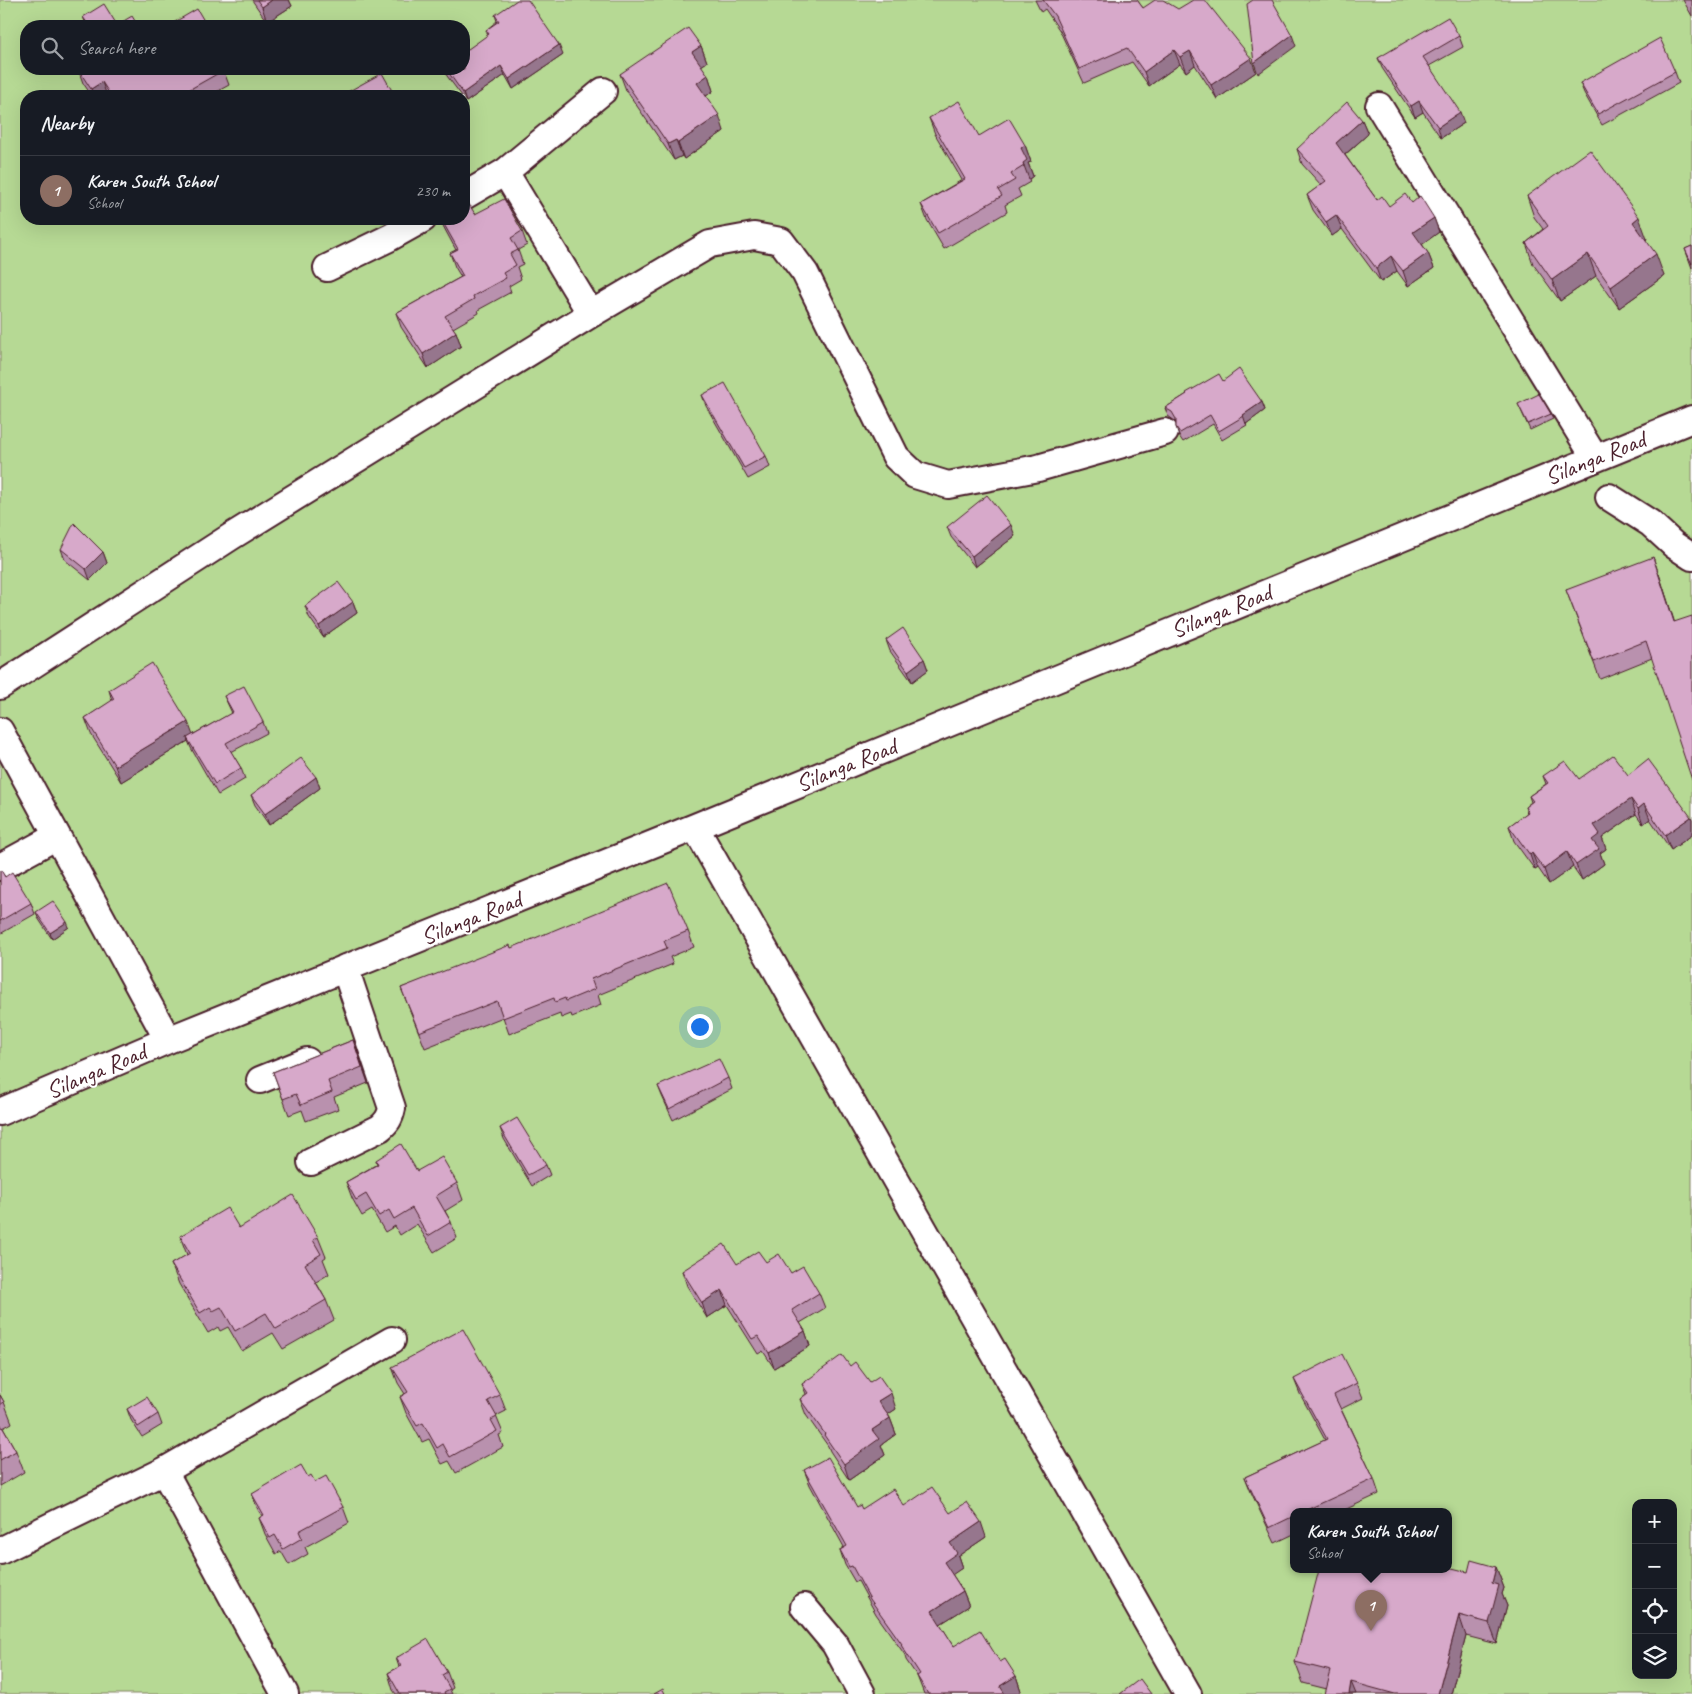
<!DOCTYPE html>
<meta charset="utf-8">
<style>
:root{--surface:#171b24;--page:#242831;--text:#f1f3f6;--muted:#9ea1a6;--line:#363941;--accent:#a6949b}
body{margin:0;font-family:Caveat,sans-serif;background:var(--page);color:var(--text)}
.controls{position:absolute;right:15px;bottom:15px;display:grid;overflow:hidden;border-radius:10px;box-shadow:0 5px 20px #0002}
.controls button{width:45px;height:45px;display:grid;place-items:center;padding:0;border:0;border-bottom:1px solid var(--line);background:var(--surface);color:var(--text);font:25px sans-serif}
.you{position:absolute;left:699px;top:1026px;width:18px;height:18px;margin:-12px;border:4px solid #fff;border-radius:50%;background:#1a73e8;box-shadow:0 0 0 8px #1a73e833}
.badge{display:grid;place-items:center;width:32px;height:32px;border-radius:50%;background:var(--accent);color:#fff;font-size:16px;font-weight:700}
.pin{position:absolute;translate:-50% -41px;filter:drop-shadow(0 1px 2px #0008)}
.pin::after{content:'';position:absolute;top:26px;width:18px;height:15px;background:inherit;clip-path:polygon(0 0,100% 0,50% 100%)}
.popup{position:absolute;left:1290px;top:1508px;width:162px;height:65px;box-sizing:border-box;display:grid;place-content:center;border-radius:10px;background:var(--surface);filter:drop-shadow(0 1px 4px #0005);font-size:16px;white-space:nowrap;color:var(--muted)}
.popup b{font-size:19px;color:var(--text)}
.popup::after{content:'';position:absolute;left:50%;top:100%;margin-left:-10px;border:10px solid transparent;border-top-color:var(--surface)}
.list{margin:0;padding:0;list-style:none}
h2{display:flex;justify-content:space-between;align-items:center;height:65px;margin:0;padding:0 20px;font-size:21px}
h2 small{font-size:16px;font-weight:400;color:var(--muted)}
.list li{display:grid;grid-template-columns:32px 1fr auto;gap:15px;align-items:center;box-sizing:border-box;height:70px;padding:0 20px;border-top:1px solid var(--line)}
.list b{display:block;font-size:19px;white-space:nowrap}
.list p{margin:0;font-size:16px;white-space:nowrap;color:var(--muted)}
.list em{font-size:16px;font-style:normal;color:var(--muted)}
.icon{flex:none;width:28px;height:28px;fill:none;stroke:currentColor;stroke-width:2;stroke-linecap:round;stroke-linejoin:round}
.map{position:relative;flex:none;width:1692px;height:1694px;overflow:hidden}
.search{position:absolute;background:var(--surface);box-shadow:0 5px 20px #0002;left:20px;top:20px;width:450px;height:55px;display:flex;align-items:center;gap:12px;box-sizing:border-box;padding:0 18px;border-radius:20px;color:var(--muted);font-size:19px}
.panel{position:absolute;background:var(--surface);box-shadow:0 5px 20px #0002;left:20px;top:90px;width:450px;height:135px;border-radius:20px}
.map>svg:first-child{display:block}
</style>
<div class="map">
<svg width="1692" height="1694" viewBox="0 0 1692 1694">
<rect width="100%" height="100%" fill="#fff"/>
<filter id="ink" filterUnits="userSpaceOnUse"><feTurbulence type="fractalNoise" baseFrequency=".02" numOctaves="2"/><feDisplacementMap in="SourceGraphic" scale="10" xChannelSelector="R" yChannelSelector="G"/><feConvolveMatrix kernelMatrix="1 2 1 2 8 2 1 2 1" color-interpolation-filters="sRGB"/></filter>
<g filter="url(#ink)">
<path fill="#b6d994" stroke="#807c60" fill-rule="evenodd" d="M0,0H1692V1694H0ZM26,26H464V69H26ZM26,96H464V219H26ZM1636,1503H1673V1675H1636ZM1294,1512H1448V1570H1294Z"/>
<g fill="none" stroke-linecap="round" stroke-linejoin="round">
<defs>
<path id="minor" d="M1379,106L1595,458
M505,172L591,314
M464,196L505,172L603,91
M327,268L389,238L423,219
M1609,497L1650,523L1674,545L1692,557
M0,686L232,536L591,314L710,244L754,236L781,241L805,273L896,457L915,475L948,485L1038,468L1165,432
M0,731L168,1040
M695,827L1188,1694
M0,867L57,836
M260,1080L307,1061
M0,1112L168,1040L695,827L1692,419
M311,1162L380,1128C387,1122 390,1118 392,1108L345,968
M164,1471L285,1694
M0,1551L164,1471L392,1340
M804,1607L835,1644L862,1694"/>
</defs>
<use href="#minor" stroke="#4a1f2b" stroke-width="30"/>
<use href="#minor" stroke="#fff" stroke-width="26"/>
</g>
<path fill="#b991ae" stroke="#4a1f2b" d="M252,0H289L292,6L267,22Z
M1035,0H1137L1143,8L1256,72L1217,99L1195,65L1186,72L1180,64L1149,86L1132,62L1084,83L1060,31L1045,9L1041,12Z
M1683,0H1692V16Z
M495,15L563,55L513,89L505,75L466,102L464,99V96H462L447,76L445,69H464L488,35L486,30L497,21Z
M83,17L89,26H87Z
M1459,36L1463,47L1429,66L1464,123L1441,138L1423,112L1415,117L1382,68L1378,58Z
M701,46L707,62L701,66L708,75L713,91L706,96L724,131L684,159L682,156L674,160L626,90L620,74Z
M78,69H224H223L229,85L209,96H92L83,83Z
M1675,72L1679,83L1602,125L1584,93L1580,83Z
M929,118L979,136L1025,145L1031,162L1028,163L1033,176L1029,179L1030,182L1018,189L1021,196L1005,205L1007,212L944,249L927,220L921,204L962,180L935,134Z
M1362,120L1368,134L1345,155L1377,200L1389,206L1412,203L1434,218L1439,232L1422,244L1428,253L1434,268L1408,286L1397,271L1381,282L1342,229L1332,236L1313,210L1307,195L1321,185L1302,164L1297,149Z
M1527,196L1647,239L1645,240L1664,276L1619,308L1596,276L1560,301L1533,264L1526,243L1543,229L1534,217Z
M475,214L522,231L527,245L518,250L523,264L517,267L521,279L509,286L511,292L478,310L479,313L453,328L456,332L461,346L428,368L401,327L396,313L461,277L455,267L450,253L456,250L442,224L440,219H464Z
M1692,246V268L1685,249Z
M1223,381L1262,402L1265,410L1246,424L1247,425L1222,440L1213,424L1183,442L1179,436L1176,427V423L1175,421L1168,416L1165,408L1187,394Z
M702,395L766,456L770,467L748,479L706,406Z
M1518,404L1551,414L1553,419L1530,430Z
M947,527L1015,536L975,567L951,537Z
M61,549L103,552L107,563L90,580L65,560Z
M1659,574L1674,622L1652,658L1600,679L1566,590Z
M353,602L357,613L323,637L309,617L305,606Z
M886,640L924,659L928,670L912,682L890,651Z
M109,690L192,735L232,713L224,696L263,722L267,733L231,752L241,768L245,779L218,795L191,748L188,741L121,782L91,734L85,718L112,701Z
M1628,775L1691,817L1692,819V835L1671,850L1650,819L1643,824L1636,814L1602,838L1606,849L1600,853L1604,864L1582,880L1573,867L1549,884L1538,868L1535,870L1514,841L1509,826L1527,813L1525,807L1531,802L1529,796L1546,784L1543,776L1579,779Z
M316,777L320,788L269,825L255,805L251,795Z
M0,871L31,903L35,914L0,934Z
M36,912L69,927L52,939L38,918Z
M688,931L694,947L670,957L673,964L598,995L601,1005L572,1017L571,1014L561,1018L560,1014L509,1034L503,1017L425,1048L401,988L511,948Z
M353,1040L368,1083L334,1097L338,1109L306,1121L302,1110L289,1115L273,1072Z
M728,1078L732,1089L673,1120L662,1096L658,1086Z
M500,1128L546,1165L550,1175L532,1186L504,1139Z
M376,1160L457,1183L463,1200L445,1211L451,1222L457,1238L434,1252L417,1224L400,1235L395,1226L385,1232L372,1210L362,1216L352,1198L346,1182L377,1164Z
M239,1228L318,1237L326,1257L323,1259L329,1274L316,1282L326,1300L334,1320L283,1349L273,1333L242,1351L228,1327L220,1331L218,1327L208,1333L179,1284L171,1264L187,1255L180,1236Z
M737,1264L791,1273L819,1293L825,1308L800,1323L805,1331L810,1346L774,1368L763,1351L758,1354L727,1305L707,1318L687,1286L682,1271Z
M850,1366L870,1382L896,1409L888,1414L890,1418L896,1434L881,1445L885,1455L849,1480L830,1451L828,1446L806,1415L800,1399L806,1394L802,1384Z
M392,1367L500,1395L506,1411L496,1416L503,1433L499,1435L503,1447L456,1473L449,1461L442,1464L429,1439L422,1442L406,1413L400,1397L405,1394L398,1383Z
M1294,1379L1357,1383L1363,1398L1341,1409L1374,1479L1379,1494L1340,1512H1294V1534L1275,1543L1251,1492L1245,1477L1325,1440L1300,1394Z
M0,1395L4,1402L12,1423L3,1428L16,1451L24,1472L0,1486Z
M127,1409L158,1414L162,1425L142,1437L131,1420Z
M804,1470L857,1507L862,1509L904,1506L950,1513L986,1537L958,1556L962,1568L952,1574L963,1591L969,1606L940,1624L954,1646L1000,1662L1016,1676L1021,1691L1017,1694H924L917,1676L906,1660L905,1655L876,1614L858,1581L855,1582L845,1565L840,1550L844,1547L810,1485Z
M308,1477L315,1482L343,1507L349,1523L305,1547L308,1554L289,1565L281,1551L276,1554L265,1534L259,1518L262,1516L258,1510L252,1494Z
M1496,1567L1504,1588L1502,1594L1507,1606L1497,1644L1466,1636L1451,1694H1325L1327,1689L1303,1683L1295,1662L1468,1572Z
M396,1658L447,1672L453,1688L450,1690L452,1694H396L393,1690L388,1673L399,1667Z"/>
<path fill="#96768d" stroke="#4a1f2b" d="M272,0H289L292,6L267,22L262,7Z
M1292,35L1296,46L1258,74L1254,63Z
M559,45L563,55L513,89L509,79Z
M701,46L707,62L698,68L692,52Z
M1174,50L1180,64L1149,86L1144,72Z
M1190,51L1195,65L1186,72L1180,57Z
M1251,58L1256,72L1217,99L1211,85Z
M501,66L505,75L466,102L463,93Z
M708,75L713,91L702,99L697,83Z
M102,82L107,96H94L91,89Z
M1419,101L1423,112L1415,117L1411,106Z
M1460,112L1464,123L1441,138L1438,127Z
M719,115L724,131L684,159L678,143Z
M1362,120L1368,134L1341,158L1336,143Z
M676,140L682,156L674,160L668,144Z
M1025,145L1031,162L1028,163L1033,176L1029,179L1023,163L1021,148Z
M1336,215L1342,229L1332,236L1326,222Z
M1639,217L1647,239L1640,243L1633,222Z
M1434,218L1439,232L1419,247L1413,232Z
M1428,253L1434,268L1408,286L1403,271Z
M1588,254L1596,276L1560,301L1552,280Z
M1656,254L1664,276L1619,308L1611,287Z
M1391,256L1397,271L1381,282L1376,268Z
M456,332L461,346L428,368L423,354Z
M1262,402L1265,410L1246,424L1243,415Z
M1011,525L1015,536L975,567L972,556Z
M103,552L107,563L90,580L86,569Z
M1653,557L1659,574L1680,639L1674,622Z
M353,602L357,613L323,637L319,626Z
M924,659L928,670L912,682L908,671Z
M188,722L194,738H187L188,741L121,782L115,766Z
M316,777L320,788L269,825L265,814Z
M1631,799L1636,814L1602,838L1606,849L1600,853L1604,864L1582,880L1576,865L1594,825Z
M1644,804L1650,819L1643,824L1638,809Z
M1691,817L1692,819V835L1671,850L1665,835Z
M1567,852L1573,867L1549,884L1544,869Z
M1532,853L1538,868L1535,870L1530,855Z
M67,922L69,927L52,939L50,933Z
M722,1290L727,1305L707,1318L702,1303Z
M805,1331L810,1346L774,1368L769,1353Z
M891,1393L896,1409L884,1417L878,1401Z
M890,1418L896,1434L881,1445L885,1455L849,1480L844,1464L872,1430Z
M981,1522L986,1537L958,1556L962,1568L949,1577L944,1562L950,1543Z
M1496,1567L1504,1588L1502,1594L1507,1606L1497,1644L1489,1623L1492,1583Z
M963,1591L969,1606L937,1626L932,1611Z
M1459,1615L1466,1636L1451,1694H1438Z
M1016,1676L1021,1691L1017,1694H1003L1000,1686Z
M1351,1682L1356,1694H1349Z"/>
<path fill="#d7a9ca" stroke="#4a1f2b" d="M257,0H272L262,7Z
M517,0H528L559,45L509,79L501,66L463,93L446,69H464V52L489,34L486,30L499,21L495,15Z
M1043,0H1137L1143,8L1155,0H1163L1178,9L1193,0H1205L1251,58L1211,85L1190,51L1180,57L1174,50L1144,72L1127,48L1079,69L1055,16Z
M1253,0H1272L1292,35L1254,63L1247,4Z
M104,4L117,25L132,16L138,26H89L83,17Z
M197,9L207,26H168Z
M1448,17L1459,36L1423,57L1460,112L1438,127L1419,101L1411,106L1378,58Z
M688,28L701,46L692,52L708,75L697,83L719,115L678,143L676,140L668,144L620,74Z
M1660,38L1675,72L1598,114L1580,83Z
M78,69H223L224,70L178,96H138L137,94L134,96H111L102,82L91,89Z
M382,73L395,96H335L341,93L342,95Z
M959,101L979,136L1009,118L1025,145L1021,148L1027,160L1023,163L1024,166L1011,174L1015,180L998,190L1002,196L938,233L921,204L965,179L929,118Z
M1347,102L1362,120L1336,143L1377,200L1382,196L1389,206L1405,194L1412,203L1420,196L1434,218L1413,232L1428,253L1403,271L1391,256L1376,268L1336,215L1326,222L1307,195L1326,181L1297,149Z
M1590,150L1639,217L1633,222L1656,254L1611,287L1588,254L1552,280L1526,243L1548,226L1527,196Z
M464,196L475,214L504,199L522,231L511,238L518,250L510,254L516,265L503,273L506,278L473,296L474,299L445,316L456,332L423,354L396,313L463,276L450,253L458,249L441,219H464Z
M1692,246V264L1685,249Z
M1239,369L1262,402L1243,415L1244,416L1219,431L1210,415L1180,433L1176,427V419L1172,412L1165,408L1187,394L1186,393L1219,374L1223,381Z
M725,383L766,456L744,468L702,395Z
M1539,394L1551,414L1528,424L1518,404Z
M987,495L1011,525L972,556L947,527Z
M74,523L103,552L86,569L61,549Z
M1653,557L1674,622L1692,616V780L1646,641L1594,662L1566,590Z
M338,582L353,602L319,626L305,606Z
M903,628L924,659L908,671L886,640Z
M152,663L188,722L115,766L85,718L114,699L109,690Z
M244,686L263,722L226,743L241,768L215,784L187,738L233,712L224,696Z
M1613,755L1628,775L1648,759L1691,817L1665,835L1644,804L1638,809L1631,799L1594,825L1600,834L1592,840L1599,849L1576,865L1567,852L1544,869L1532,853L1530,855L1509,826L1528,812L1525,807L1533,801L1529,796L1548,783L1543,776L1565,761L1579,779Z
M301,758L316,777L265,814L251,795Z
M1,870L5,877L12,872L31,903L0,921V871Z
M668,883L688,931L664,941L667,948L591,979L595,989L566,1001L565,998L555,1002L554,998L503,1018L497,1001L419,1032L401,988L510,945L511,948Z
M53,901L67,922L50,933L36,912Z
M353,1040L362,1067L328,1081L332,1092L301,1105L296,1094L283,1099L273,1072Z
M719,1059L728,1078L669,1109L658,1086Z
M517,1118L546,1165L528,1175L500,1128Z
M401,1144L417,1171L442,1157L457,1183L436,1196L451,1222L428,1236L412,1208L394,1219L389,1210L379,1216L366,1194L356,1200L346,1182L378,1164L376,1160Z
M293,1195L318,1237L313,1240L321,1254L305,1264L326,1300L276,1329L266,1313L235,1331L221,1307L213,1311L210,1307L200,1313L171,1264L190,1253L180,1236L227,1208L239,1228Z
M724,1244L737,1264L758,1251L766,1262L779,1254L791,1273L803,1266L819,1293L792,1310L805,1331L769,1353L758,1336L752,1339L722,1290L702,1303L682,1271Z
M463,1329L500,1395L488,1401L497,1417L491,1420L497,1431L450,1457L443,1444L437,1448L423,1423L417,1426L400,1397L408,1392L392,1367Z
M1342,1354L1357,1383L1334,1395L1374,1479L1302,1512H1294V1516L1269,1528L1245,1477L1327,1439L1294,1379Z
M842,1355L850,1366L855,1362L870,1382L879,1376L891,1393L878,1401L890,1418L872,1430L879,1439L844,1464L824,1435L825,1434L800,1399L808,1393L802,1384Z
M0,1395L4,1402L0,1405Z
M147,1397L158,1414L138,1427L127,1409Z
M0,1423L16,1451L0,1460Z
M828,1457L857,1507L860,1505L862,1509L893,1489L904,1506L932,1487L950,1513L967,1502L981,1522L950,1543L957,1553L944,1562L963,1591L932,1611L954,1646L980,1630L1000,1662L1005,1659L1016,1676L1000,1686L1005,1694H928L917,1676L920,1674L901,1645L902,1644L870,1599L852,1566L849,1567L840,1550L847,1546L804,1470Z
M301,1465L308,1477L311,1475L315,1482L326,1476L343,1507L299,1531L302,1538L283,1549L275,1535L270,1538L259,1518L264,1515L252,1494Z
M1471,1560L1496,1567L1492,1583L1499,1585L1489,1623L1459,1615L1438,1694H1395L1351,1682L1349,1694H1325L1331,1671L1295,1662L1319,1570H1448V1567L1468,1572Z
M428,1639L447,1672L442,1675L450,1689L444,1692L445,1694H400L388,1673L401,1666L396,1658Z
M1140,1679L1151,1694H1120Z
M663,1689L665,1694H654Z"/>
</g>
<g text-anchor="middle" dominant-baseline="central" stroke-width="4" stroke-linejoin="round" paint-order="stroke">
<g font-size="24" fill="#4a1f2b" stroke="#fff">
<text transform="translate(1595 458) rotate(-22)">Silanga Road</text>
<text transform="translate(1221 611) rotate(-22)">Silanga Road</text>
<text transform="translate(846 765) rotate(-22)">Silanga Road</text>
<text transform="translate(471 918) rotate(-22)">Silanga Road</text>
<text transform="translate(96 1071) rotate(-23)">Silanga Road</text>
</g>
</g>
</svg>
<div class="controls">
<button>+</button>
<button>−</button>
<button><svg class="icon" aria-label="locate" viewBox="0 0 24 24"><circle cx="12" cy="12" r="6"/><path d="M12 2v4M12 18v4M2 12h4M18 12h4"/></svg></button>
<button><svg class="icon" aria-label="layers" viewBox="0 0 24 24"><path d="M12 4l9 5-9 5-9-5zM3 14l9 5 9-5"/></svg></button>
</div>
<div class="you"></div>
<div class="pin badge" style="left:1371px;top:1631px;background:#8d6e63">1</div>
<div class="popup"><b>Karen South School</b>School</div>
<div class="search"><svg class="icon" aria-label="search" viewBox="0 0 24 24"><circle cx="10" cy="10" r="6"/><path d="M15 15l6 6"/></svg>Search here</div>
<section class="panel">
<h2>Nearby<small></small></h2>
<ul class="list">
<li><span class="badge" style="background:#8d6e63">1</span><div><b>Karen South School</b><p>School</p></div><em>230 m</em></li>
</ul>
</section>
</div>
